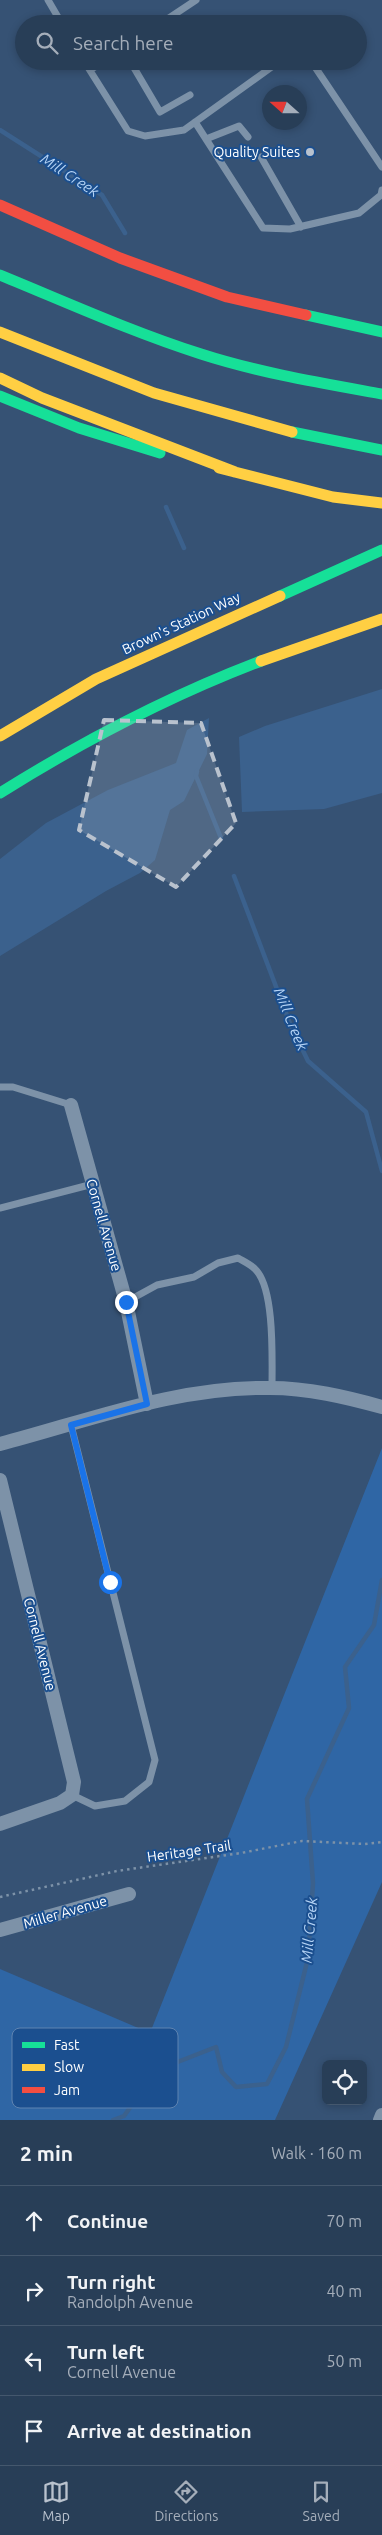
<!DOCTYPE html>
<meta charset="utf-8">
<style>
:root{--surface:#283e57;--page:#344961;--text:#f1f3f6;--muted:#a5aeba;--line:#44576d;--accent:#b9c2ce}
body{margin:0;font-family:Ubuntu,sans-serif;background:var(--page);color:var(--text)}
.controls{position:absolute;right:15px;bottom:15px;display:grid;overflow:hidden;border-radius:8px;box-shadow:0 2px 8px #0003}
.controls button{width:45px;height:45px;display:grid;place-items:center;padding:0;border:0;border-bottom:1px solid var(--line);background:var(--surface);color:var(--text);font:25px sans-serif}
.compass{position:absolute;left:262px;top:85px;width:45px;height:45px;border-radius:50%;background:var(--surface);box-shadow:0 2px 8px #0003;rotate:291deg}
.stop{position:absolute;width:15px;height:15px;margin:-11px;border:4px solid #1a73e8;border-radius:50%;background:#fff}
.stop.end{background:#1a73e8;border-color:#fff;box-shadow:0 1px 5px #0008}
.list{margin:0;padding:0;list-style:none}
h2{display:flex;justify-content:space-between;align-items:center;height:65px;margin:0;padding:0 20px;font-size:21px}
h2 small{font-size:16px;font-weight:400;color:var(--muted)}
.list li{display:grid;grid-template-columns:32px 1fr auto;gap:15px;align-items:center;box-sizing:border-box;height:70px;padding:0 20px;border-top:1px solid var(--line)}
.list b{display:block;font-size:19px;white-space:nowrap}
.list p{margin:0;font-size:16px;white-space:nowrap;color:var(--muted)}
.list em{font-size:16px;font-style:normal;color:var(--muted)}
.icon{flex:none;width:28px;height:28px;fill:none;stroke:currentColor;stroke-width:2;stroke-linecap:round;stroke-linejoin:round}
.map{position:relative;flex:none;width:382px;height:2120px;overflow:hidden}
.search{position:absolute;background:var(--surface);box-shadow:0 2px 8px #0003;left:15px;right:15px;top:15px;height:55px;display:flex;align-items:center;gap:12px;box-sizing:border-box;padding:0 18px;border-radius:28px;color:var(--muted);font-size:19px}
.sheet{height:345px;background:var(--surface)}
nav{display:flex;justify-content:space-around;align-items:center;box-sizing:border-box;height:70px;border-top:1px solid var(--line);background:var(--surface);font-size:14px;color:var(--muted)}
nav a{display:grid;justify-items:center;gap:2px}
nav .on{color:var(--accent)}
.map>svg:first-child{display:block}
</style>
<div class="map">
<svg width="382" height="2120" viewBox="0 0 382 2120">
<rect width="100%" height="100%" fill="#365274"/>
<path fill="#2f66a5" d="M382,1448V1882L275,2120H0V1969L150,2033Z"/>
<path fill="#3b618d" d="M382,689V793L324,809L242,812L239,737L265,726Z
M209,718L207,754L184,801L170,810L155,860L140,873L106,891L0,956V859L46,823L108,790L176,763L187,730Z"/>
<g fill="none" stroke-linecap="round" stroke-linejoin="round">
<path stroke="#3b618d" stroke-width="4.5" d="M0,130L102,195L125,233
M166,507L184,548
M197,771L196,776L221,838
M234,876L291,1026L308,1061L366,1112L382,1171
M113,2120L124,2116L157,2070L216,2047L222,2072L236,2087L267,2084L286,2047L308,1958L313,1883L307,1799L349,1708L345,1667L374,1625L382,1580"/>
<path stroke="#7d92a8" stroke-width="2.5" stroke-dasharray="2.5 4" stroke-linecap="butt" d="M0,1897L117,1871L241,1853L302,1841L365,1844L382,1842"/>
<path stroke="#7d92a8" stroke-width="7" d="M48,0L62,24
M160,24L196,0
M84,61L128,131L145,136L184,130L280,61
M130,61L160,112L190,95
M311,61L382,167
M90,70L104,61
M195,122L263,228L290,229L359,213L381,195L382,190
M206,139L239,126L248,137
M261,157L301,227
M0,1087H13L71,1105
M0,1208L93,1184
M126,1302L157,1285L194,1277L218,1263L238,1258C243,1261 250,1264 255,1269C275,1288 272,1360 272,1388
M71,1425L155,1760L149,1782L125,1801L95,1806L72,1795"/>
<path stroke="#7d92a8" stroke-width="14" d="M71,1105L126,1302L147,1404
M0,1444C88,1421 178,1386 270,1388C308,1388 346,1397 382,1407
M0,1480L74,1782L72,1795L60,1803L0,1824
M0,1930L129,1894
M380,2120L382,2115"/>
<path stroke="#16e098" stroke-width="11" d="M0,275C66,302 132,332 201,354C260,373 321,383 382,394
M306,315L382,332
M0,396L79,428L160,453
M292,432L382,450
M280,596L382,550
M0,793C83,741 169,696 261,661"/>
<path stroke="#ffcf43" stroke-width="11" d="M0,332L154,393L292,432
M0,378L42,398L235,472
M219,468L333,497L382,503
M261,661L382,619
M0,736L96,679L280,596"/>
<path stroke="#f24e42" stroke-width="11" d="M0,205L120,258L227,297L306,315"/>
</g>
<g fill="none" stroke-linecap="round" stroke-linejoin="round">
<path stroke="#1a73e8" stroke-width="6" d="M110,1582L71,1425L147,1404L126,1302"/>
</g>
<path fill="#b9c2ce" fill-opacity="0.2" stroke="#b9c2ce" stroke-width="4" stroke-dasharray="10 6" stroke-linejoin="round" d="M104,720L201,723L236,823L176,887L79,830Z"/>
<circle fill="#b9c2ce" stroke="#1b4f8f" stroke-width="2" cx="310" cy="152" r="5"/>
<g text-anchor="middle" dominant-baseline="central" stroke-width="4" stroke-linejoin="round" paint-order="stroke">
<g font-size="14" fill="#fff" stroke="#1b4f8f" text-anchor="end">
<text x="300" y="152">Quality Suites</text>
</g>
<g font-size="14" fill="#fff" stroke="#1b4f8f">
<text transform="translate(181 623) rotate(-25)">Brown's Station Way</text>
<text transform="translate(104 1225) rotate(74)">Cornell Avenue</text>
<text transform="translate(40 1644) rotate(76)">Cornell Avenue</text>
<text transform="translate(189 1851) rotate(-8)">Heritage Trail</text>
<text transform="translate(65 1912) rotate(-16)">Miller Avenue</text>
</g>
<g font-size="15" font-style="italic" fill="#b5d3f5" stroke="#1b4f8f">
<text transform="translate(70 175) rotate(33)">Mill Creek</text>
<text transform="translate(291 1019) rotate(68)">Mill Creek</text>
<text transform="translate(309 1930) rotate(-85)">Mill Creek</text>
</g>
</g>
<rect x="12" y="2028" width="166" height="80" rx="8" fill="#1b4f8f" stroke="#5f84b1" stroke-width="1"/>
<rect x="22" y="2042" width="23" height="6" fill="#16e098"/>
<rect x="22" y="2064" width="23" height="7" fill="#ffcf43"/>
<rect x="22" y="2087" width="23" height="6" fill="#f24e42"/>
<g font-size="14" fill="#fff">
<text x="54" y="2050">Fast</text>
<text x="54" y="2072">Slow</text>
<text x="54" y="2095">Jam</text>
</g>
</svg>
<div class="controls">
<button><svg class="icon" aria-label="locate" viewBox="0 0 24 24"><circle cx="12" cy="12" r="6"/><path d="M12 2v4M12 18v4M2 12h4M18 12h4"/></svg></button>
</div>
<svg class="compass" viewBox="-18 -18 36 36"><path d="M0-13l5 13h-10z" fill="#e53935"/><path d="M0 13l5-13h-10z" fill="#a5aeba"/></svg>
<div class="stop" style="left:110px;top:1582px"></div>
<div class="stop end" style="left:126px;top:1302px"></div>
<div class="search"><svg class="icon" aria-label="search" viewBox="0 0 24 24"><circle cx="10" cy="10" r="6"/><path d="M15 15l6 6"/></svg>Search here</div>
</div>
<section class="sheet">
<h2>2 min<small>Walk · 160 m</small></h2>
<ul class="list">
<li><svg class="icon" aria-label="ahead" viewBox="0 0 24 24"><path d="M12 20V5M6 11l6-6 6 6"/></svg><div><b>Continue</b></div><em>70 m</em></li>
<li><svg class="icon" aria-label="right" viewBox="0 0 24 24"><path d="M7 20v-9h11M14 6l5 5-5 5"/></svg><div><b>Turn right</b><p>Randolph Avenue</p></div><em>40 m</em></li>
<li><svg class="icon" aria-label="left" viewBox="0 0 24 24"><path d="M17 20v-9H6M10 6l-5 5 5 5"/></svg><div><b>Turn left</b><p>Cornell Avenue</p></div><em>50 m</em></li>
<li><svg class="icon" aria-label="arrive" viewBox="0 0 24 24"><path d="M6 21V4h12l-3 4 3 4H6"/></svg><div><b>Arrive at destination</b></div></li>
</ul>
</section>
<nav>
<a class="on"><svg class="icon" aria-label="map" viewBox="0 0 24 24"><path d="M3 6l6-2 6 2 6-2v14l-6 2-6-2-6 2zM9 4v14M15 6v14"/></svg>Map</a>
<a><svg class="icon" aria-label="directions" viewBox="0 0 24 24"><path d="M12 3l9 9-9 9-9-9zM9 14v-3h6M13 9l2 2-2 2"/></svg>Directions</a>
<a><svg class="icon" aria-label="saved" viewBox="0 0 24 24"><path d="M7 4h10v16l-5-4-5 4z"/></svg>Saved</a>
</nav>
